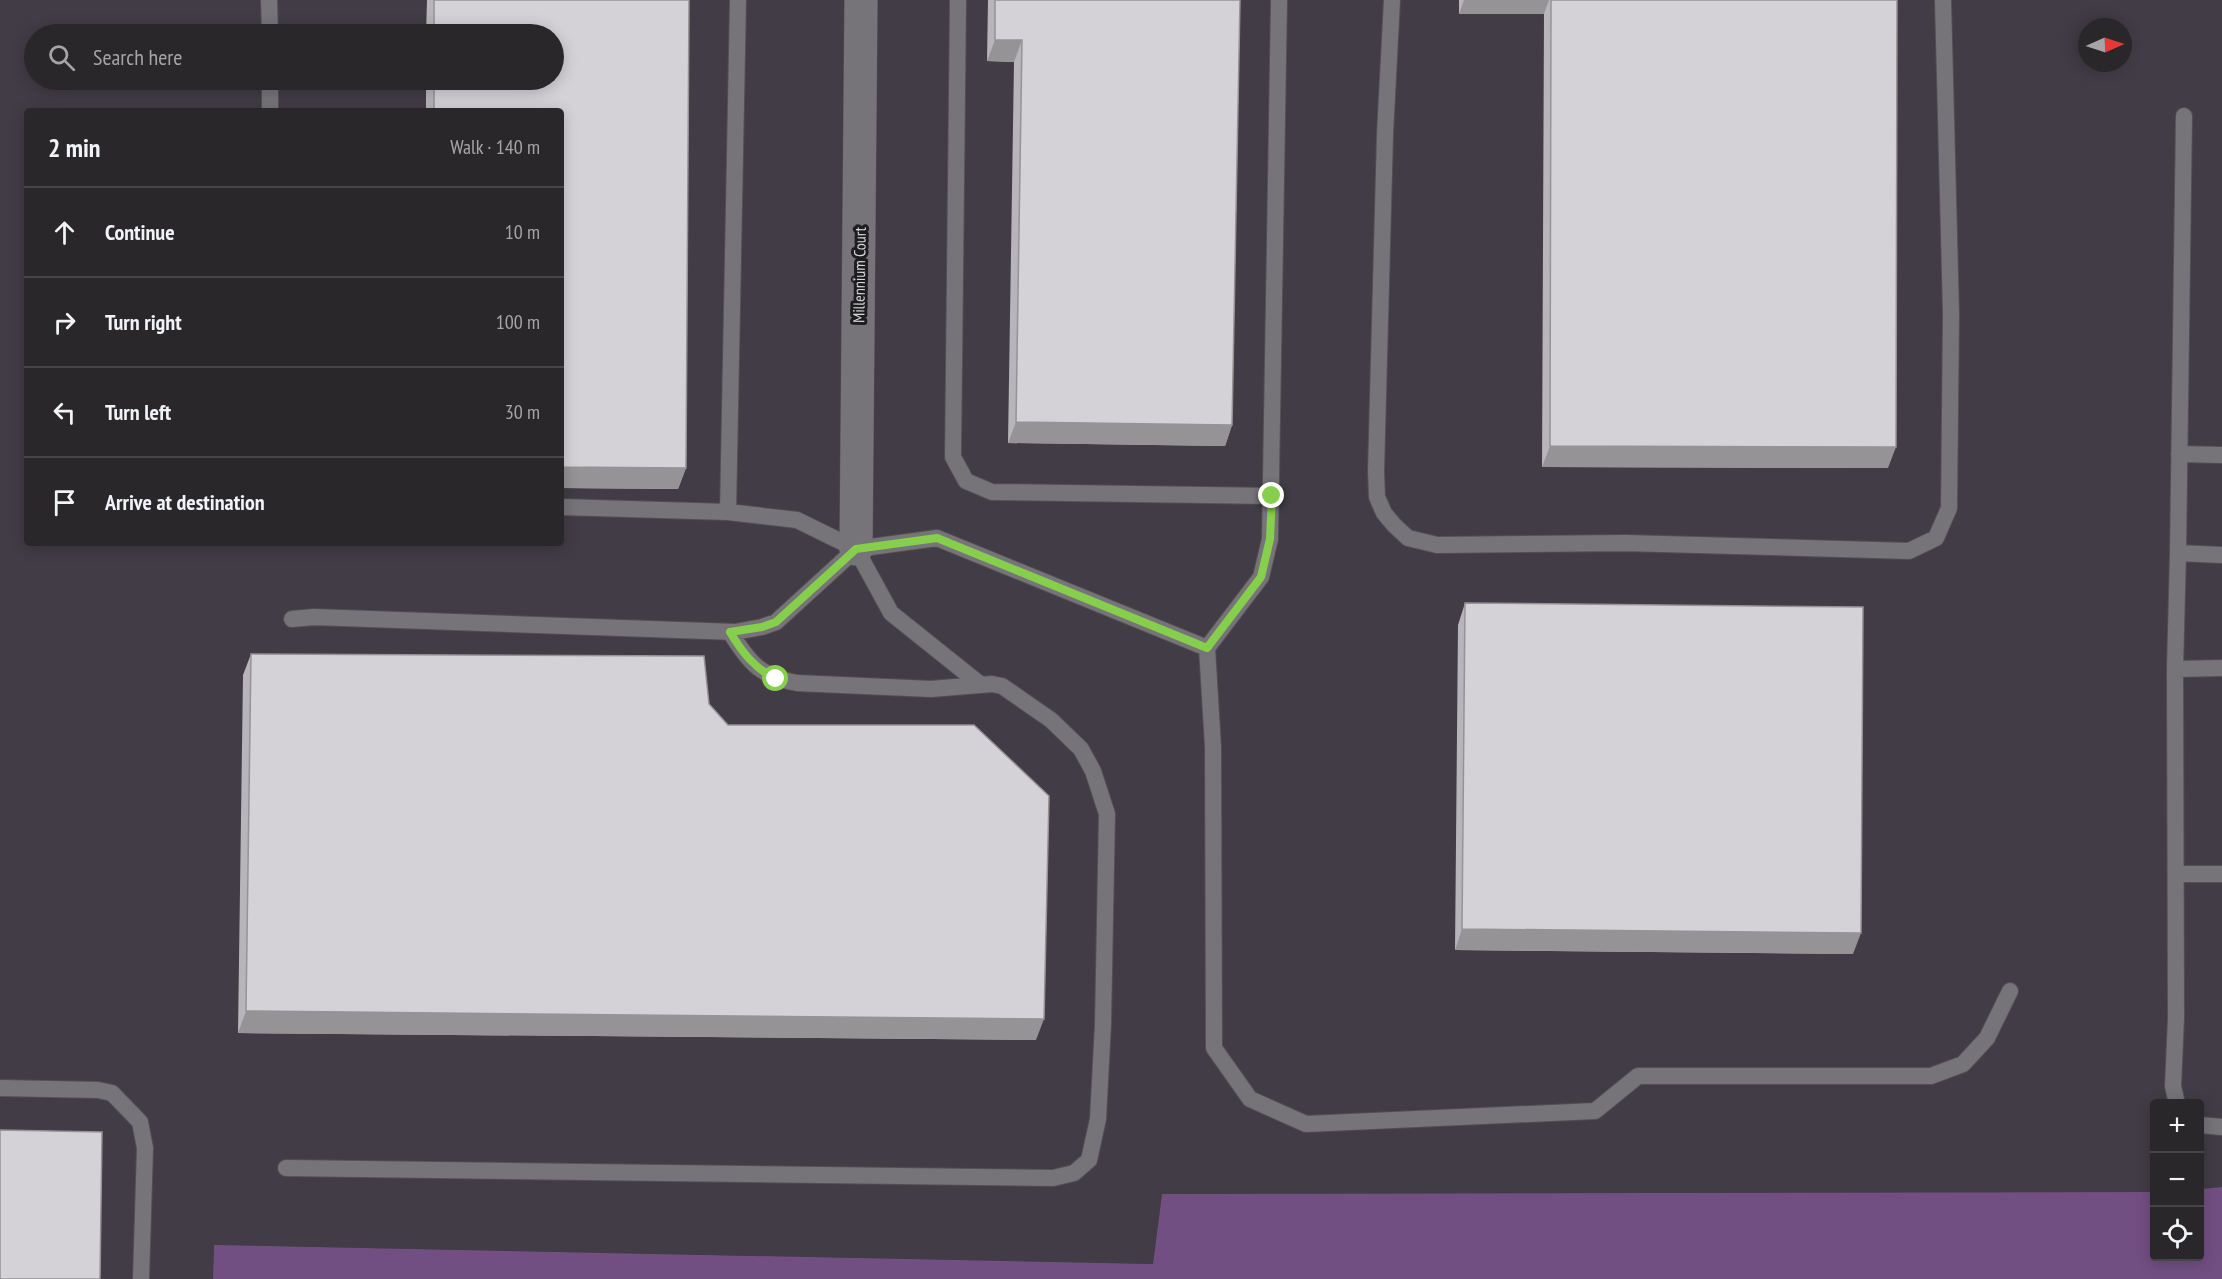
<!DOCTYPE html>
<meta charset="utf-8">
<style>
:root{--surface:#29272a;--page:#312f32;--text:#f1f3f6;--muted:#a5a5a8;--line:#454447}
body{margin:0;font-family:"PT Sans Narrow",sans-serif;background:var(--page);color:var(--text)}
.controls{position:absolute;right:18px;bottom:18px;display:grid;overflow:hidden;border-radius:6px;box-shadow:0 3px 15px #0003}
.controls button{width:54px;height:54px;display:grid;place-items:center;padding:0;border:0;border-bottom:2px solid var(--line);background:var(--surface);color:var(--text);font:30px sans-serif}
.compass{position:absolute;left:2078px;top:18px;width:54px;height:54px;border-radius:50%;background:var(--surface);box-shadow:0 3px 15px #0003;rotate:87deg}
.stop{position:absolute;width:18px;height:18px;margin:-14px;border:4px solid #86cf4c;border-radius:50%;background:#fff}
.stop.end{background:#86cf4c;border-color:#fff;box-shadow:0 2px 6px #0008}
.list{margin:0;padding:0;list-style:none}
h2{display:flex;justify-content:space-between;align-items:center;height:78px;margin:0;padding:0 24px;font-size:26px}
h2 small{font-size:20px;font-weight:400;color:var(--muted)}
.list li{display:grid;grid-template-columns:39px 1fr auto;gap:18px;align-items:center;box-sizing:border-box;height:90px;padding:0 24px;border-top:2px solid var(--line)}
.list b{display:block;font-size:22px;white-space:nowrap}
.list em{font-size:20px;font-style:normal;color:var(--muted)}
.icon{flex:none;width:33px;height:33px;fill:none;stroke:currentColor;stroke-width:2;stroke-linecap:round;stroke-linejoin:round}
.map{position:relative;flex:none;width:2222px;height:1279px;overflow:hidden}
.search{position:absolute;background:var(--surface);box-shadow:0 3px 15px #0003;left:24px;top:24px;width:540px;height:66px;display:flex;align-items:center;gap:15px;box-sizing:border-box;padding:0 21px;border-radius:33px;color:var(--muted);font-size:22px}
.panel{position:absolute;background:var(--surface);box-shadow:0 3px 15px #0003;left:24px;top:108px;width:540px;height:438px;border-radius:6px}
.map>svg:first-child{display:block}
</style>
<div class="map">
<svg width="2222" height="1279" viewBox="0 0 2222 1279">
<rect width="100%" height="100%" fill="#373438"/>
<path fill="#413c45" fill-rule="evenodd" d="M0,0H2222V1187L2200,1189V1104H2154V1192L1162,1194L1153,1264L214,1245L213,1279H0ZM2087,27H2123V63H2087ZM34,34H554V80H34ZM27,111H561V543H27Z"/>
<path fill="#724f83" d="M2222,1187V1279H213L214,1245L1153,1264L1162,1194L2154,1192V1256H2200V1189Z"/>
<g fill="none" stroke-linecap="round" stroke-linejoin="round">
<defs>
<path id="service" d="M269,0L270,34
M958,0L953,457L966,481L992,492L1272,496
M1392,0L1385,134L1376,472L1377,497L1384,513L1394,525L1408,538L1437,545L1625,543L1909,551L1936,538L1949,508L1951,314L1943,0
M270,80V111
M2184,116L2178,553L2222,555
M2179,454L2222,455
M561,507L728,512L797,520L856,549L937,538L1207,648L1213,747L1214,1048L1250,1099L1306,1124L1595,1111L1638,1076H1931L1963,1064L1987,1038L2010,991
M728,512L738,0
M856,549L891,613L981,685
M292,619L314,617L735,632L762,627L776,622L856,549
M1207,648L1261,577L1270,539L1279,0
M2175,669L2178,553
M2176,874H2222
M0,1088L98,1090L112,1093L140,1122L145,1148L141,1279
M2177,1104L2173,1086L2176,1018L2175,669L2222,668
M2200,1125L2222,1127
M286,1168L1053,1178L1074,1173L1089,1160L1098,1119L1103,1024L1107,814L1093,771L1081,749L1051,720L1002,686L992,684L931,689L797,683C760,676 750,664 730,632"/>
<path id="minor" d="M856,549L861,0"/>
</defs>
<use href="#service" stroke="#525053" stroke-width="18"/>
<use href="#minor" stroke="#525053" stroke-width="34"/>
<use href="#service" stroke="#777479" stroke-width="16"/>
<use href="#minor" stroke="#777479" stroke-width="33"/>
</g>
<path fill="#b7b5b9" d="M427,0H689L686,468L678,489L561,488V111H426V80H554V34H426Z
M988,0H1240L1232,425L1225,446L1008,443L1014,62L987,61Z
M1459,0H1897L1888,468L1542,467L1544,14H1459Z
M1465,603L1853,954L1455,950L1458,625Z
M251,654L709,704L728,725L1036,1040L238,1033L243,675Z"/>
<path fill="#959396" d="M1464,0H1549L1544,14H1459Z
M995,40H1022L1014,62L987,61Z
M1016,422L1232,425L1225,446L1008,443Z
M1550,446L1896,447L1888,468L1542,467Z
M561,467L686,468L678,489L561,488Z
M1462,929L1861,933L1853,954L1455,950Z
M246,1011L1044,1019L1036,1040L238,1033Z"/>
<path fill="#d5d2d7" stroke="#959396" stroke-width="1.5" d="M434,0H689L686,468L561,467V111H434V80H554V34H434Z
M995,0H1240L1232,425L1016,422L1022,40H995Z
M1551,0H1897L1896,447L1550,446Z
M1465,603L1863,607L1861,933L1462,929Z
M251,654L704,656L709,704L728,725H974L1049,796L1044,1019L246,1011Z
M0,1130L102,1132L100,1279H0Z"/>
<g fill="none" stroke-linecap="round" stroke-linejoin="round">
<path stroke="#86cf4c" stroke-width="8" d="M776,679C754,668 742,652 730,632L762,627L776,622L856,549L937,538L1207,648L1261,577L1270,539L1272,496"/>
</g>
<g text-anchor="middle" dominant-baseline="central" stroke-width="6" stroke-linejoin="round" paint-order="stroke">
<g font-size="16" fill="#d9d7da" stroke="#1d1c1e">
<text transform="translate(859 275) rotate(-89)">Millennium Court</text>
</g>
</g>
</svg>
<div class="controls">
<button>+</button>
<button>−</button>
<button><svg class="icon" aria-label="locate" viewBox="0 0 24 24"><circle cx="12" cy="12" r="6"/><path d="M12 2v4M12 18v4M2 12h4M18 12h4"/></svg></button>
</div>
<svg class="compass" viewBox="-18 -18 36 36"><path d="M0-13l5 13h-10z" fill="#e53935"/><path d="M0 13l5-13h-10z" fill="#a5a5a8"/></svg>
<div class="stop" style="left:776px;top:679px"></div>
<div class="stop end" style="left:1272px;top:496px"></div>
<div class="search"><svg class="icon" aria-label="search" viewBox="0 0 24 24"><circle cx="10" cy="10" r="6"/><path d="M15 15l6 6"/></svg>Search here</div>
<section class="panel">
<h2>2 min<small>Walk · 140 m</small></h2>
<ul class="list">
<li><svg class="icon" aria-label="ahead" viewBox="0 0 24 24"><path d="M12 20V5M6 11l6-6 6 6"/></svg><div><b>Continue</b></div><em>10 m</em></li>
<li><svg class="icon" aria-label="right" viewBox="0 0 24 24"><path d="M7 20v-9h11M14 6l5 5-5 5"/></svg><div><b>Turn right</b></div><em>100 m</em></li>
<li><svg class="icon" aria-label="left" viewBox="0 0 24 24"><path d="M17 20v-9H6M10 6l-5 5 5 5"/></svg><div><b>Turn left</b></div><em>30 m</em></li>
<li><svg class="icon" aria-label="arrive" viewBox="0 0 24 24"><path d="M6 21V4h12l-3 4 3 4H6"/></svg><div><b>Arrive at destination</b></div></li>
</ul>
</section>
</div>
